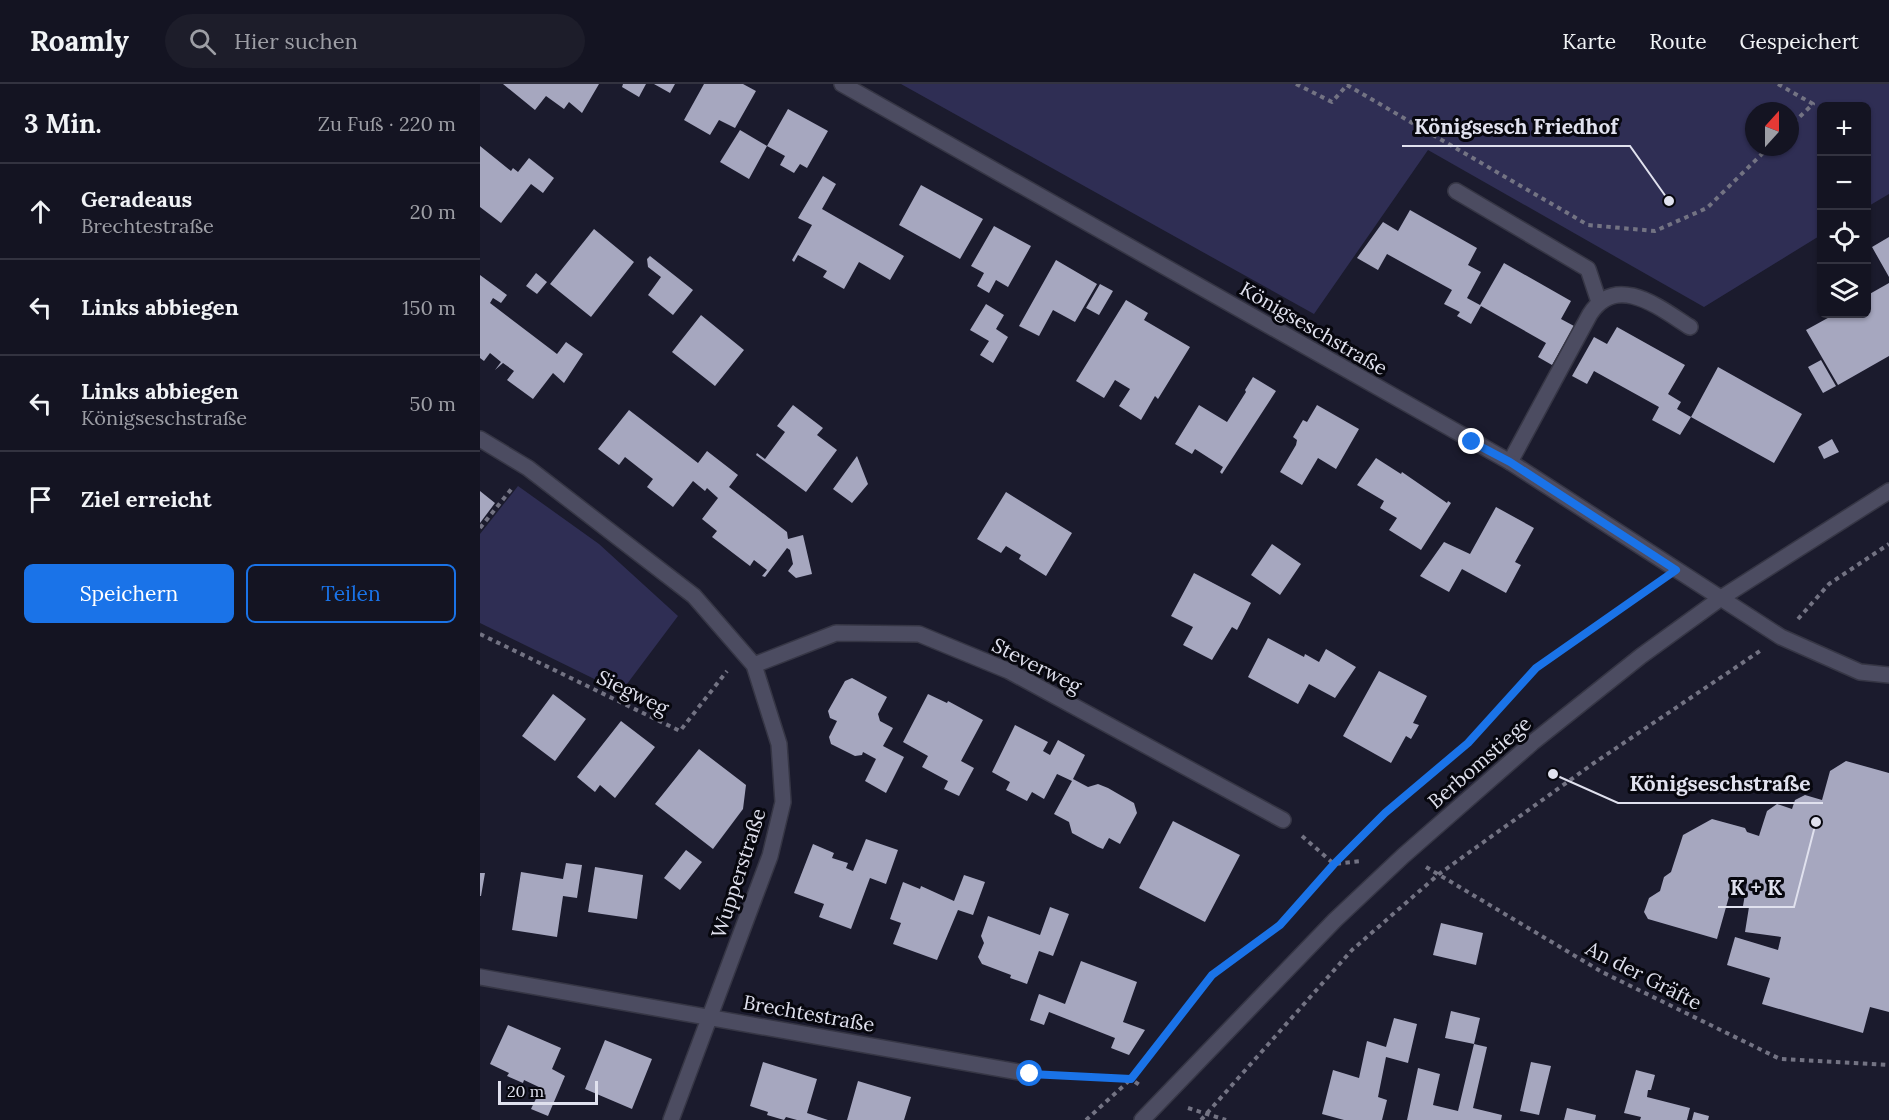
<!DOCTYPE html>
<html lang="de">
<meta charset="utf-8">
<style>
:root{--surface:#141422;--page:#1d1d2a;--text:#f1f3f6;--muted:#9d9ea5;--line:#333340;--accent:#1a73e8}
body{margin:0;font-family:Lora,serif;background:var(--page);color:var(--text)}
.controls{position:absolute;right:18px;top:18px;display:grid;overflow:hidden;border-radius:9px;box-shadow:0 2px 4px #0004}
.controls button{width:54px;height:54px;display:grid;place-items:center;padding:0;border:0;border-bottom:2px solid var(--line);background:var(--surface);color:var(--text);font:30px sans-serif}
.compass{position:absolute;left:1265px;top:18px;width:54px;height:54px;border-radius:50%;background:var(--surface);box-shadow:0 2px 4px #0004;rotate:21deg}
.scale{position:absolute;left:18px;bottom:15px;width:100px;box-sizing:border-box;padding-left:6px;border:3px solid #e0e1ee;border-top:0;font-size:16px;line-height:21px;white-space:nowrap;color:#e0e1ee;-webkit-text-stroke:4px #07070e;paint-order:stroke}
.stop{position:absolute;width:18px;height:18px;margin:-14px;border:4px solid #1a73e8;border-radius:50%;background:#fff}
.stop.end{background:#1a73e8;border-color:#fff;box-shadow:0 2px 6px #0008}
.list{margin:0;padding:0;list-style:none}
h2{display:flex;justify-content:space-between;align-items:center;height:78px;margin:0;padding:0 24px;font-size:26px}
h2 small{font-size:20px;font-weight:400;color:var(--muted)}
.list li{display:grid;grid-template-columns:39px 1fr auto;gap:18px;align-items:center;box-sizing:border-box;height:96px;padding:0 24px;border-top:2px solid var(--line)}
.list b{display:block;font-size:22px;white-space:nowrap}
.list p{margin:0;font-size:20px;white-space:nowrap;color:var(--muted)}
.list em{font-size:20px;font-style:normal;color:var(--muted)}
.actions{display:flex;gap:12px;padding:18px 24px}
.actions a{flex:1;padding:14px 0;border:2px solid var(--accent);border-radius:9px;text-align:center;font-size:21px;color:var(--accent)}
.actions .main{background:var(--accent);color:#fff}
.icon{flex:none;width:33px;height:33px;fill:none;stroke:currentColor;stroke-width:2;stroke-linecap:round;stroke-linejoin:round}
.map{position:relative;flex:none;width:1409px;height:1036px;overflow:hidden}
header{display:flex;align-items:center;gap:36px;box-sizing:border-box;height:84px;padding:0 30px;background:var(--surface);border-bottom:2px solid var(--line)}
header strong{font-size:28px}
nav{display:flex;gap:33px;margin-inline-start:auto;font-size:21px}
.search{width:420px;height:54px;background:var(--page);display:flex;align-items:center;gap:15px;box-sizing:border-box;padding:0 21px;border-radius:33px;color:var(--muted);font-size:22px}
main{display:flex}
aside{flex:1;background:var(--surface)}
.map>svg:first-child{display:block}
</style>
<header>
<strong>Roamly</strong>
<div class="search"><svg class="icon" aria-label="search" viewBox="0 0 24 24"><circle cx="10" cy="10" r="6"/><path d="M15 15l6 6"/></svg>Hier suchen</div>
<nav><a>Karte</a><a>Route</a><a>Gespeichert</a></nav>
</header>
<main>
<aside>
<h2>3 Min.<small>Zu Fuß · 220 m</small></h2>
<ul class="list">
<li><svg class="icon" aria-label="ahead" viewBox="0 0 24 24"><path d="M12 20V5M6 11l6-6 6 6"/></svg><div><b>Geradeaus</b><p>Brechtestraße</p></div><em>20 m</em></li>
<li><svg class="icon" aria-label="left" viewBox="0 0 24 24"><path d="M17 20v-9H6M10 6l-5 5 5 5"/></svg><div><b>Links abbiegen</b></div><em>150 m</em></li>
<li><svg class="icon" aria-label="left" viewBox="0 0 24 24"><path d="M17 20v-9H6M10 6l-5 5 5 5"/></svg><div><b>Links abbiegen</b><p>Königseschstraße</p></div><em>50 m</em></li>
<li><svg class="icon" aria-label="arrive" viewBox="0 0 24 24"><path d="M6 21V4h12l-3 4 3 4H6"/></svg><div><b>Ziel erreicht</b></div></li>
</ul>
<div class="actions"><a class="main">Speichern</a><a>Teilen</a></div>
</aside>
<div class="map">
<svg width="1409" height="1036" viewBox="0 0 1409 1036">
<rect width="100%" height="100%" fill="#1b1b2d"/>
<path fill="#2f2e54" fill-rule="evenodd" d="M421,0H1409V110L1387,123L1386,22H1342L1341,151L1224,223L948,66L834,230ZM1274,27H1310V63H1274Z
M38,402L119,460L198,532L141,608L0,539V450Z"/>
<path fill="#a6a7bf" d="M23,0H119L102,29L89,18L84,25L66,12L55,26Z
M143,0H166L159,13L142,3Z
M174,0H195L190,9Z
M224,0H263L276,7L255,44L239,36L230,51L204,36Z
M308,25L348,47L327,84L320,80L314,89L300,81L305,72L287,62Z
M260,46L287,62L269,95L240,78Z
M0,62L31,87L33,84L38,88L49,74L74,94L63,109L51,100L21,139L0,123Z
M343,92L356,100L342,125L424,172L410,196L379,178L364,205L343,193L347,187L318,171L314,178L312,176L332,141L318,134Z
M441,101L503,135L480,175L419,141Z
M930,126L997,164L988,181L1001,188L987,214L1000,221L1024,179L1091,217L1081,235L1094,242L1072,281L1058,273L1066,259L1001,222L991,240L977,232L980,228L964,220L972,206L907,170L898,186L877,174L903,138L918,147Z
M514,142L551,162L528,203L516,196L509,209L497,202L504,189L491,182Z
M114,145L154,178L111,233L70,200Z
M1409,153V193L1392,163Z
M170,172L213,206L193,231L168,211L181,193L168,183L167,175Z
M576,176L617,200L595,238L573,226L559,252L539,242Z
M56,189L67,198L57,210L46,202Z
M0,191L27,211L21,219L13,214L10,219L77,270L86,258L103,270L84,299L73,289L53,315L27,296L34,287L23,279L15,286L21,278L10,269L4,277L0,274Z
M1409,199V272L1358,301L1326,246L1355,230H1386V212Z
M620,200L633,207L619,231L606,224Z
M646,216L668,229L664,236L710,263L678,315L675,312L661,336L639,322L650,305L635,296L624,314L596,297Z
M506,220L524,231L516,245L528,253L513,279L500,271L509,257L490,246Z
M221,231L264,266L235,302L192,268Z
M1137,243L1205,281L1188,310L1201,318L1197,325L1211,333L1200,351L1172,336L1179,323L1114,287L1107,300L1092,292L1114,253L1127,260Z
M1341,276L1356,302L1343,309L1328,283Z
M1238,283L1322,330L1294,379L1211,333Z
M773,293L796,307L742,390L740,388L743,383L715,365L712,370L695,360L719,321L747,338L766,308L765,306Z
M313,321L343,344L337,351L357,366L326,408L276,371L277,369L285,375L305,348L297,342Z
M837,321L879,345L856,385L838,374L822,401L800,388L816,361L817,356L813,353L823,336L827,338Z
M149,326L218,379L227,367L258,391L249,403L307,448L308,455L323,451L332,490L316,494L308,487L313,480L310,466L307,464L285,493L282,492L287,486L274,476L270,482L232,453L237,447L222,435L238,414L227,404L225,407L213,397L193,423L167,403L173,395L145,373L139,381L118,365Z
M1352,355L1359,368L1344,375L1338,363Z
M377,372L388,400L372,419L353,405Z
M896,374L921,390L922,388L967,419L968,417L971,419L941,466L909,446L917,434L900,424L904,417L877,401Z
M0,407L15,419L0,439Z
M526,408L592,449L566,492L539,475L541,471L526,462L521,469L497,455Z
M1016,423L1054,444L1035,478L1041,481L1026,509L982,485L969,508L940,492L964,458L990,470Z
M792,460L821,480L800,511L771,491Z
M714,489L771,519L757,546L752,543L732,576L703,561L713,543L691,532Z
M788,554L824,573L825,570L839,578L846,565L876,583L855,614L829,600L818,620L768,593Z
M899,587L947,612L933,639L939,641L931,655L926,652L911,679L863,652Z
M372,594L407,613L398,630L400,637L413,644L403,662L424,673L406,709L385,697L396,675L383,668L382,671L375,672L351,660L349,653L357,637L350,634L348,627L365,597Z
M73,610L106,635L75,677L42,652Z
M448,610L467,619L468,617L503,636L481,677L494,684L479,712L464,705L468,697L442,683L448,672L423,658Z
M141,637L175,663L135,714L120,701L115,708L97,693Z
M535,641L568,658L563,667L570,671L578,656L605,671L593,695L608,703L618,700L628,704L654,719L657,729L640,760L629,754L623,765L618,763L592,749L589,738L574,730L592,697L577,690L564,715L552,708L547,717L526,706L530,698L512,688Z
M219,665L266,701L263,725L233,765L175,720Z
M1366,677L1409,689V928L1390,923L1383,949L1282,920L1290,894L1247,881L1255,853L1298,866L1301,853L1265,848L1269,823L1263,822L1267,798L1254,795L1237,855L1168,835L1164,828L1169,814L1180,807L1184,793L1191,788L1203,751L1232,735L1265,744L1267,748L1279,752L1287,727L1297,720L1312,725L1315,716L1325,711L1342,716L1350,687Z
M693,737L760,771L725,838L659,804Z
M386,755L418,766L406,800L390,794L371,845L339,833L344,820L314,809L333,760L354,769L352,774L368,779L366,784L373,787Z
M206,766L222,778L200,806L184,794Z
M86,779L102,781L97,814L83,812L77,853L32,846L41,788L83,795Z
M115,783L163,791L157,835L108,828Z
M0,789H5L1,812H0Z
M484,791L505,798L493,831L478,826L457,876L413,860L421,839L410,835L423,798L440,805L441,802L474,817Z
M570,823L589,830L573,872L559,867L547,900L530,894L531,891L502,880L498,873L504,859L501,852L508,832L560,851Z
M961,839L1003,849L996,881L953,871Z
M601,877L657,898L643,938L665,946L649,971L631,964L635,954L569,928L564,941L550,936L559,910L585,920Z
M971,927L1000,934L994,960L965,954Z
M914,934L937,940L928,979L906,973L898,1013L907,1016L902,1036H864L842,1030L853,986L879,994L887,957L906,963Z
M28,941L81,964L72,985L85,992L68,1032L51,1025L61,1004L44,996L43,999L27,992L29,989L10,980Z
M125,956L172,975L152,1025L105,1005Z
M994,960L1007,963L993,1024L1022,1031L1021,1036H927L938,984L960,990L953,1021L978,1027Z
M283,978L337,995L327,1029L348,1036H317L306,1033L304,1036L287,1031L288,1028L270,1022Z
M1051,978L1071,982L1059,1031L1040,1027Z
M1156,986L1175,991L1171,1006H1168L1167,1013L1210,1024L1207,1036H1160L1161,1033L1144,1029Z
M378,997L431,1013L424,1036H367Z
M1087,1024L1116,1031L1115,1036H1084Z
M1214,1028L1229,1032L1228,1036H1212Z"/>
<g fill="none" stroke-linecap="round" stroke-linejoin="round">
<defs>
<path id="lane" d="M976,107L1108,185L1119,218
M1030,378L1110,230C1137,188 1181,225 1210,243"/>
<path id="street" d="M362,0L1030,378L1301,553L1380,588L1409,591
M0,355L48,384L214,512L274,581L299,660L303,718L290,772L191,1036
M274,581L356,549L439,550L529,587L803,736
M0,893L550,990
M662,1036L855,836L923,772L1052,659L1161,572L1241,514L1409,407"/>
</defs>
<use href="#lane" stroke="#363645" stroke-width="18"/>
<use href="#street" stroke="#363645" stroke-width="18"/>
<path stroke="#737383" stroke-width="4" stroke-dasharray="4.5 4.5" stroke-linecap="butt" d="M816,0L852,18L868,0
M1298,0L1333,20L1310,42
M867,1L1108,141L1175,147L1227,124L1289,63
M0,444L33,403
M1318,535L1349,500L1409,460
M0,550L200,647L247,587
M822,752L854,780L882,777
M946,783L1122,888L1300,975L1409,981
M575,991L651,995L661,1002
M708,1024L746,1036
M606,1036L651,995L731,891L800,841L854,780L905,729L989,659L1057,583L1175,501
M721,1036L872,866L959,790L1114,679L1280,567"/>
<use href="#lane" stroke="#4c4c61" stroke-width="15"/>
<use href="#street" stroke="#4c4c61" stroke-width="15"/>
</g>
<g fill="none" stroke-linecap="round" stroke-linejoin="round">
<path stroke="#1a73e8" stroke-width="8" d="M550,990L651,995L732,891L800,841L854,780L905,729L988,659L1056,584L1196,486L1030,378L992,358"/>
</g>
<g text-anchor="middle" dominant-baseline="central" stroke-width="6" stroke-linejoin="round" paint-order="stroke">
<g font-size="20" fill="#e0e1ee" stroke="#07070e">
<text transform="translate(834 244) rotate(30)">Königseschstraße</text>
<text transform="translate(557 581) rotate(27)">Steverweg</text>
<text transform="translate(153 608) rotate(26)">Siegweg</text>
<text transform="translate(999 678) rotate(-41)">Berbomstiege</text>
<text transform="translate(258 789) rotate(-72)">Wupperstraße</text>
<text transform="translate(1164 891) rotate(27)">An der Gräfte</text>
<text transform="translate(329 929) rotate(10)">Brechtestraße</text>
</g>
</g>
<path fill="none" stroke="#e0e1ee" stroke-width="2" d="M1189 117L1150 62H922M1073 690L1138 719H1343M1336 738L1314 823H1238"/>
<g fill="#e0e1ee" stroke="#07070e" stroke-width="2">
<circle cx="1189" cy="117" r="6"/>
<circle cx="1073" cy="690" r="6"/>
<circle cx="1336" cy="738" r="6"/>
</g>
<g font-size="21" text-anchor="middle" font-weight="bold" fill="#e0e1ee" stroke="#07070e" stroke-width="6" stroke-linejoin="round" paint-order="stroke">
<text x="1036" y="50">Königsesch Friedhof</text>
<text x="1240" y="707">Königseschstraße</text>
<text x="1276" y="811">K + K</text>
</g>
</svg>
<div class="controls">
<button>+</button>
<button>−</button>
<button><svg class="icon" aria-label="locate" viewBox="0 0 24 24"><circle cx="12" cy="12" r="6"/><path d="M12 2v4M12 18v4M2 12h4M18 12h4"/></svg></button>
<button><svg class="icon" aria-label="layers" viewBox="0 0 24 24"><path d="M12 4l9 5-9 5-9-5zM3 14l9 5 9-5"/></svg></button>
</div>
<svg class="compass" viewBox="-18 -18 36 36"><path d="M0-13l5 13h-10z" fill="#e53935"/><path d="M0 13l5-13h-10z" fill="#9d9ea5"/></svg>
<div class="scale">20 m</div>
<div class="stop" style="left:550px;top:990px"></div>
<div class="stop end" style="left:992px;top:358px"></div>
</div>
</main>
